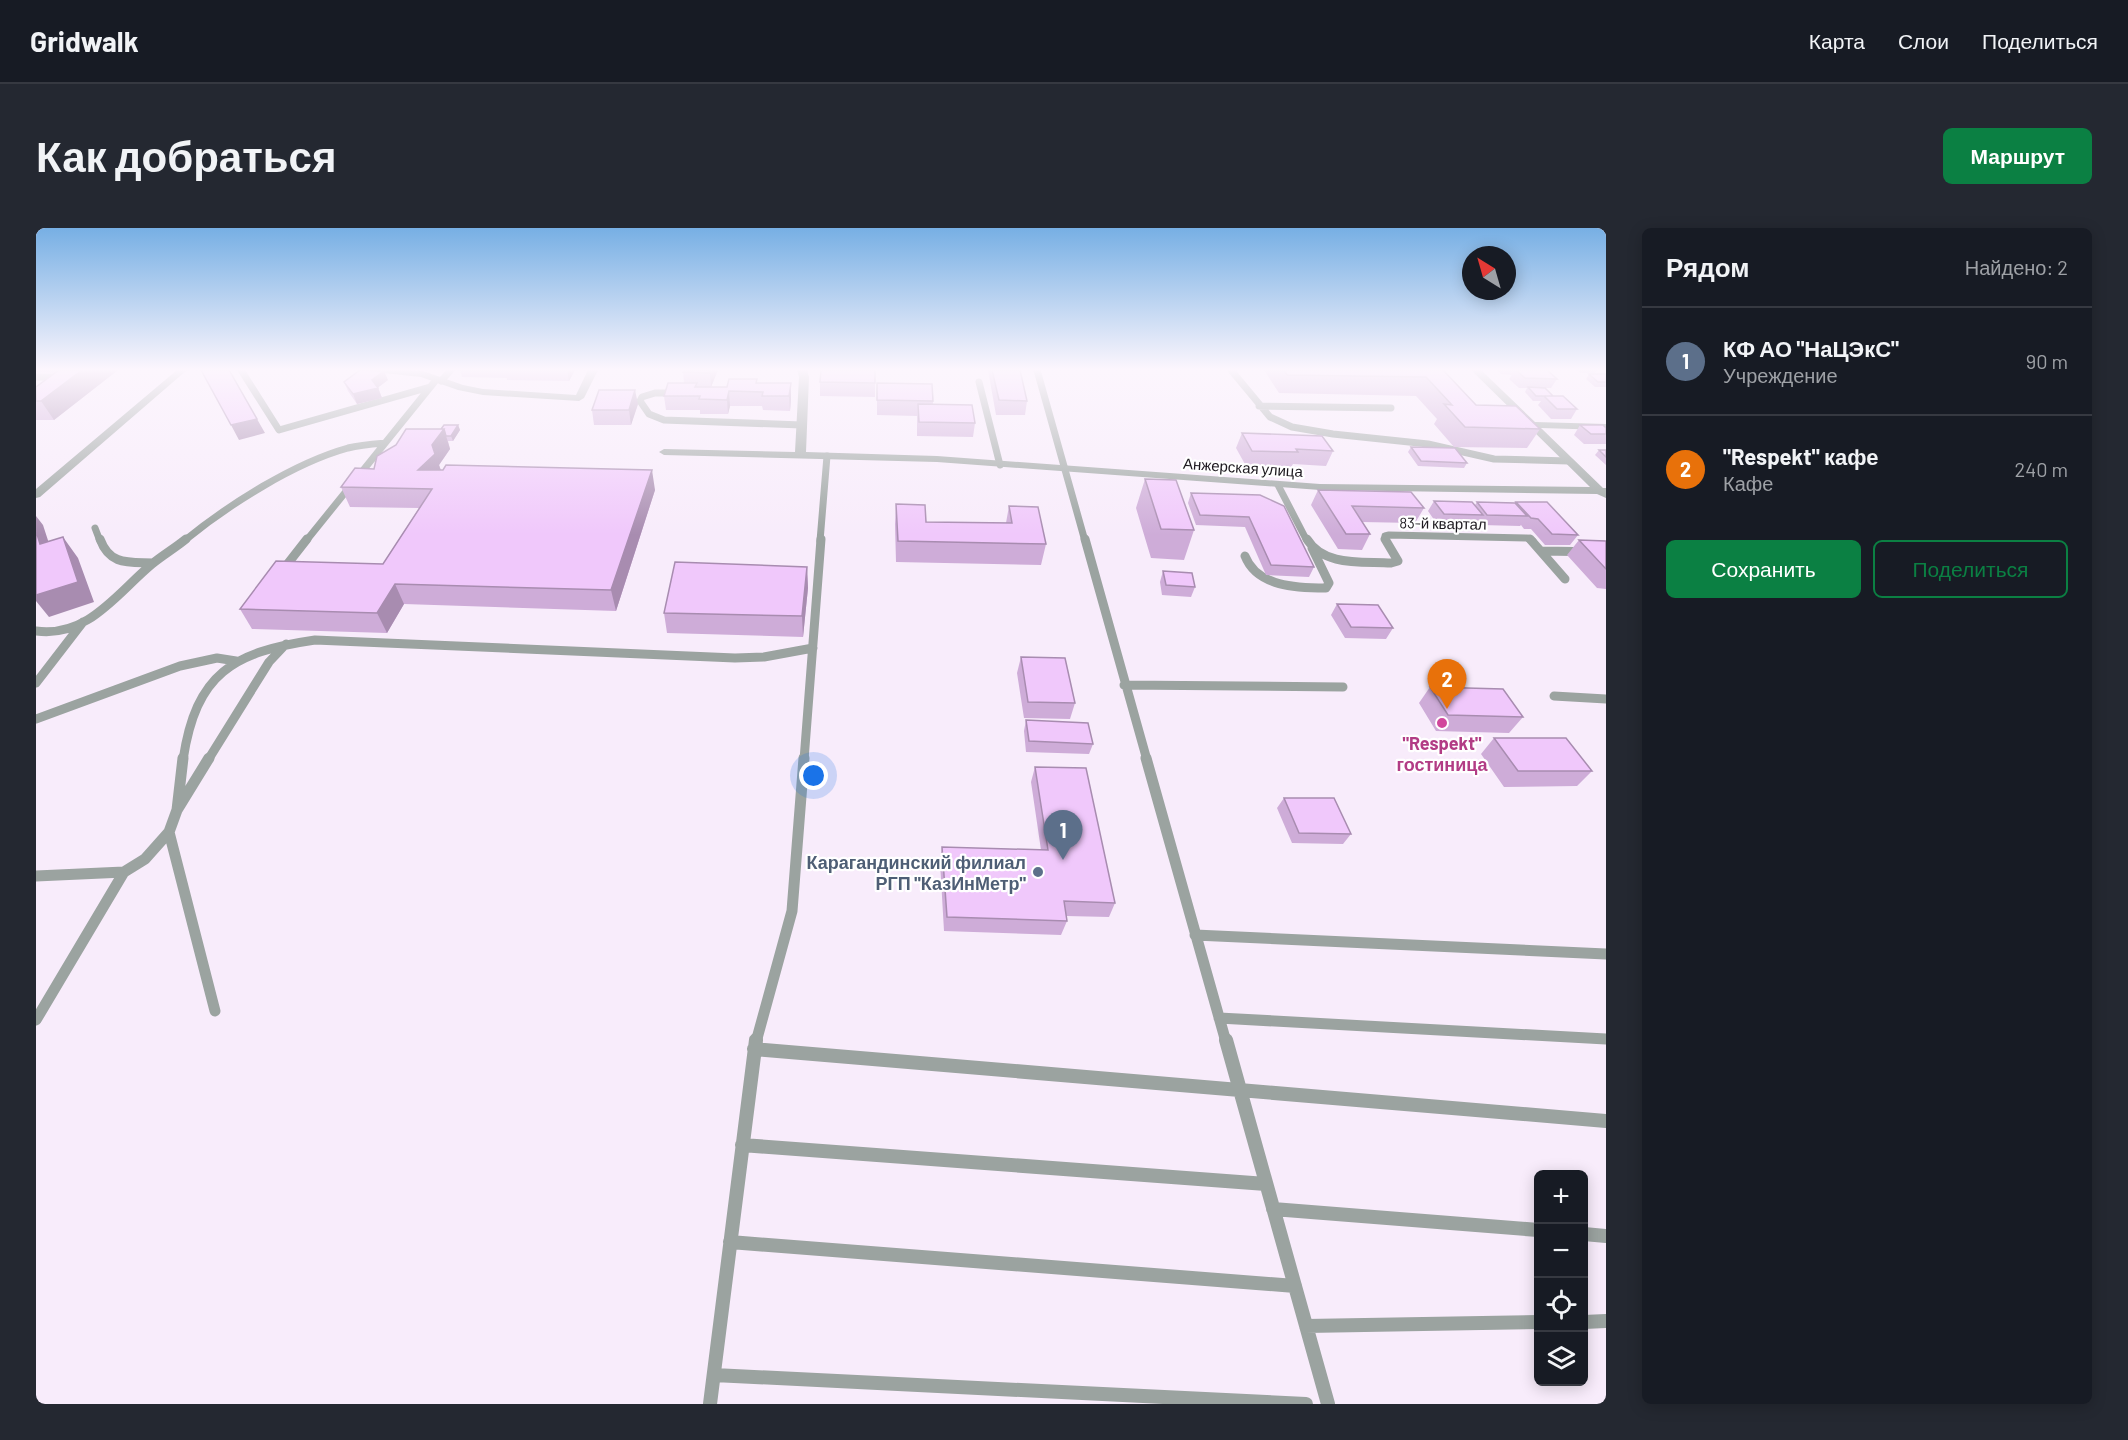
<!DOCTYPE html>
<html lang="ru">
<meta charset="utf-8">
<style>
:root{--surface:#171b24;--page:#242831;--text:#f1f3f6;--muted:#9ea1a6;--line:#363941;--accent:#0b8043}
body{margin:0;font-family:Barlow,sans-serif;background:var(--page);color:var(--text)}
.controls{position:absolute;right:18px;bottom:18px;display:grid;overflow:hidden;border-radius:9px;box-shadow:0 3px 15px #0003}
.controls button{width:54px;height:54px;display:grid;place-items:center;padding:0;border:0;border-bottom:2px solid var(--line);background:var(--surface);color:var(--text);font:30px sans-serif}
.compass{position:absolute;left:1426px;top:18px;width:54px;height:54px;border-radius:50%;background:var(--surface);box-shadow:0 3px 15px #0003;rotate:323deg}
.you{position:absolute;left:778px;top:548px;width:21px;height:21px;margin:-15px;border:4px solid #fff;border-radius:50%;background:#1a73e8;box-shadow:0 0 0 9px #1a73e833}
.badge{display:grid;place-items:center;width:39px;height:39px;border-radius:50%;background:var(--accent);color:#fff;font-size:20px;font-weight:700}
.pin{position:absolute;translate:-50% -50px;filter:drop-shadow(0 2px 3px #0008)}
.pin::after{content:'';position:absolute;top:32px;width:21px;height:18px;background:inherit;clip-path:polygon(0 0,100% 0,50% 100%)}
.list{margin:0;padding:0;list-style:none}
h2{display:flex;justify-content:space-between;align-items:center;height:78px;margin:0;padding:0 24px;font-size:26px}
h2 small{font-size:20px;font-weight:400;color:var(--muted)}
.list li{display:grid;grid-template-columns:39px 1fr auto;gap:18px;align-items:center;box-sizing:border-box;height:108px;padding:0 24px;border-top:2px solid var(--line)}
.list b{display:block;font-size:22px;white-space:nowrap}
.list p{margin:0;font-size:20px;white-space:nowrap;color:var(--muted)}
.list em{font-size:20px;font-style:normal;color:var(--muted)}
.actions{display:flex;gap:12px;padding:18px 24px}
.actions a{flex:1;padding:14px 0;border:2px solid var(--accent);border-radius:9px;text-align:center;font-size:21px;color:var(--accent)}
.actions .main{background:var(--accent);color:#fff}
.icon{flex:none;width:33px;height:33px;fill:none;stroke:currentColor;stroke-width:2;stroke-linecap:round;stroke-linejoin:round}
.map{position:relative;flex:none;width:1570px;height:1176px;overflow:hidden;border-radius:9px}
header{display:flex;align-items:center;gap:36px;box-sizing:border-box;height:84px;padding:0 30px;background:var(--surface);border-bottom:2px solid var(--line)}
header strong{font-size:28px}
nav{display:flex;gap:33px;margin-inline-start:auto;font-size:21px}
.intro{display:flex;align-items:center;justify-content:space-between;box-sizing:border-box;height:144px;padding:0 36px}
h1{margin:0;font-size:42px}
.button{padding:15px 27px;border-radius:9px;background:var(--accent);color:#fff;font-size:21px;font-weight:700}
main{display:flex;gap:36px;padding:0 36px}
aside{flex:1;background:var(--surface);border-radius:9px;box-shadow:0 3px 15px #0003}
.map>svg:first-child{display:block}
</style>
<header>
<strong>Gridwalk</strong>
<nav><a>Карта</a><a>Слои</a><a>Поделиться</a></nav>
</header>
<div class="intro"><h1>Как добраться</h1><a class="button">Маршрут</a></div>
<main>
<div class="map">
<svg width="1570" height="1176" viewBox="0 0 1570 1176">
<rect width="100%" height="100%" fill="#f8ecfb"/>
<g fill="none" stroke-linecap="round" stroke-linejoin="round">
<path stroke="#9ba3a0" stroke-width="7" d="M205,142L243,202L394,159
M1001,142L1049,313
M1195,142L1234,189L1256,199L1297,206L1392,216L1458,231L1533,233
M0,149H27
M405,153L415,142
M943,154L964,237
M643,165H619L606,169L604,173L613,186L628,192L766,197
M1223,178L1355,180
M1242,257L1271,313
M59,300L64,313
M148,313C192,277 258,235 312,220C324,217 337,216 349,215
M270,313L400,152
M784,313L791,228
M1350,313L1349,308L1353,307L1491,310L1497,313"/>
<path stroke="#9ba3a0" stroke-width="9" d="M64,311C74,338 93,334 117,335
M1049,311L1111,532
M1271,311C1288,339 1327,333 1355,335L1362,333L1349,311
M1494,311L1529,351
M1505,323L1570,324
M1209,328C1221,359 1261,360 1290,360L1293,355L1276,320
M246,343L271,311
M0,403C52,410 81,365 116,336C127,327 139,320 150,311
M0,455L47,394
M1088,457L1307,459
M1518,468L1570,471
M0,491L144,438L181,430L200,433
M147,532C160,445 197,424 279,412L699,430L728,429L777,420
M172,532L233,434L250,416
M768,532L785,311"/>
<path stroke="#9ba3a0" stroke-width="11" d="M1110,530L1190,814
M141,582L147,530
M133,604L179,783
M0,648L88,644L109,631L133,604L141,582L173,530
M1159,707L1570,726
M1183,790L1570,811
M0,792L88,644
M720,814L756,683L768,530"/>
<path stroke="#9ba3a0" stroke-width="14" d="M1190,812L1292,1176
M718,821L1570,893
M706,917L1230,956
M1237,981L1502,1002
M1548,1006L1570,1008
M694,1014L1259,1058
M1548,1094L1570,1093
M1270,1098L1502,1094
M678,1147L1270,1176
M674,1176L720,812"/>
<path fill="#9ba3a0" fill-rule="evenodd" d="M141,142H151L4,269L0,270V261Z
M344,142L387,143L427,157L447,161L540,167L552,142H562L548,170L543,173L447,167L422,162L385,149L348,145Z
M761,142H771L773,149L770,224L901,228L1284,256L1554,259L1435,142H1445L1499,194L1570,196V202L1505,200L1567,260H1570V270L1561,266L1284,262L901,234L628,227L623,224L628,221L759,224L763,149Z"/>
</g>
<path fill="#ceacd8" d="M0,142H82L18,192H0V159L20,145L0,144Z
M424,142H539L533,153L471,152V150L426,149Z
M648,142H682L675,159H691L721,155H755V170L754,183L727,182L726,178H694L692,186H664V182H630L628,168L648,155L647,144Z
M839,142V169L784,168V154Z
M952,142H984L991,173L989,187H960Z
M1228,142H1407L1440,177L1504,201L1491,220L1418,219L1398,196L1401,191L1380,168L1243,165Z
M1461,142H1511L1521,151L1515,160H1509L1517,168L1541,181L1535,191H1515L1502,177L1505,173H1497L1489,164L1491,160H1483L1473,151L1476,147L1465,146Z
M1542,142H1561L1559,145H1544Z
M1553,146H1570V159H1559L1550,151Z
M352,152L342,159L346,170L321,176L312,163L308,154Z
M841,155L897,173V176L939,195L937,209L881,208V188L841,187Z
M602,176L595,197H558L556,182Z
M422,197L424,202L417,213H412L414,221L403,237L405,242L619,262L580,383L368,376L351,405L216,401L204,381L347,336L383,280L314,279L305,259L338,241L360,217L405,201Z
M1544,197L1570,200V216H1548L1538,207Z
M1206,205L1297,223L1290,238L1257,236L1255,239L1210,238L1200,220Z
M1375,219L1431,235L1428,240L1382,238L1372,224Z
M1563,222H1570V237L1559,227Z
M1109,251L1158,302L1148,332L1115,330L1100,280Z
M1282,262L1388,280L1379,295L1326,294L1334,306L1326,322L1302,321L1275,277Z
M1155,265L1224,267L1278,339L1273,349L1230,347L1209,299L1160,297L1152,275Z
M1398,273L1439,277L1441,274L1479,275L1480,274L1542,307L1534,317H1509L1495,301H1488L1485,297L1484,298L1445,297L1442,294L1440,297L1401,296L1392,283Z
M860,276L890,294L970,295L973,278L1010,316L1005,337L860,334L859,296Z
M1543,312L1570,313V361L1561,360L1531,327Z
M771,339L772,360L767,409L631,405L628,385Z
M1127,343L1159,359L1155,369L1126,367L1124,354Z
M1301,376L1357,400L1350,411L1309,410L1295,387Z
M985,429L1039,475L1034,491L988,490L981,445Z
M1394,459L1487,489L1473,505L1400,503L1383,475Z
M990,492L1057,516L1053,526L990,524L988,503Z
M1458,510L1556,543L1541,558L1468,559L1445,526Z
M999,539L1079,675L1073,689L1030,688L1031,693L1025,707L908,703L904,634L906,619L1005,622L995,554Z
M1248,570L1315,606L1307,616L1256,615L1241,580Z"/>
<path fill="#a88cb0" d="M46,142H82L18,192L5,173Z
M531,142H539L533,153Z
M675,142H682L675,159L674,145Z
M348,143L352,152L340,161L342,160L346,170L321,176L317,166Z
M755,155V170L754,183L753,168Z
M599,162L602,176L595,197L593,182Z
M693,163L694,178L692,186L691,172Z
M221,191L229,205L203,212L195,197Z
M422,197L424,202L417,213L415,208Z
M408,201L414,221L403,237L406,246L389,261L382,242L396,217Z
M616,242L619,262L580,383L575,362Z
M0,288L7,297L20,337L4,316L0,303Z
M27,309L42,330L58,374L13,389L0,373V367Z
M771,339L772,360L767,409L766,388Z
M359,356L368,376L351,405L341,385Z"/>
<path fill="#f0c8fb" stroke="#a88cb0" stroke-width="1.5" d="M23,142H46L5,173H0V159Z
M165,142H193L221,191L195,197Z
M324,142L348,143L336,152L342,160L317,166L308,154Z
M648,142H675L674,145L647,144Z
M785,142H839V155L784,154Z
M956,142H984L991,173L963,172Z
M1248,142H1407L1440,177L1480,178L1504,201L1429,199L1408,176L1416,177L1390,149L1251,147Z
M1480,142H1511L1521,151L1489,150Z
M1553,146H1570V154H1562Z
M693,151H721L720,155H755L753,168H726L727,164L693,163L691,172L663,171L664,168H628L632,155H661L659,159H691Z
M841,155L896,156L897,173L841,172Z
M1492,159L1509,160L1517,168H1500Z
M563,162H599L593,182H556Z
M1508,168H1527L1541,181H1521Z
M882,176L936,177L939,195L883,194Z
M408,197H422L415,208H410L408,201H405Z
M1544,197H1567L1570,200V206H1555Z
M370,201H408L396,217L399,226L382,242H407L410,237L616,242L575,362L359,356L341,385L204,381L240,333L347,336L396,261L305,259L319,240L338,241L341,228L360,217Z
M1206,205L1286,208L1297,223L1260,221L1262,224L1216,223Z
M1375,219L1419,220L1431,235L1385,233Z
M1563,222H1570V229Z
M1109,251L1140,252L1158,302L1125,301Z
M1282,262L1375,264L1388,280L1316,278L1334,306H1310Z
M1155,265L1224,267L1248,278L1278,339L1235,337L1213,289L1164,287Z
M1398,273L1436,274L1447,287L1408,286Z
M1441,274L1479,275L1491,288L1451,287Z
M1480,274H1511L1542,307L1516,306L1502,291L1495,290Z
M860,276L889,277L890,294L976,295L973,278L1002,279L1010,316L862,313Z
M0,303L4,316L27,309L42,354L0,367Z
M1543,312L1570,313V341Z
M639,334L771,339L766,388L628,385Z
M1127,343L1156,345L1159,359L1130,357Z
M1301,376L1342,377L1357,400L1315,399Z
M985,429L1029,430L1039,475L992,474Z
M1394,459L1467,461L1487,489L1412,487Z
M990,492L1052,495L1057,516L993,513Z
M1458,510H1530L1556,543H1482Z
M999,539L1050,540L1079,675L1028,673L1031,693L911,689L906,619L1012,622Z
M1248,570H1298L1315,606L1263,605Z"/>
<linearGradient id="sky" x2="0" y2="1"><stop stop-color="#77afe4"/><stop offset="0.46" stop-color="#fcf6fd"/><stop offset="1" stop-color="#fcf6fd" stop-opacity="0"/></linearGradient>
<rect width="1570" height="307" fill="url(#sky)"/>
<circle fill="#d1479c" stroke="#fff" stroke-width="2" cx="1406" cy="495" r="6"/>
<circle fill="#5c6f8a" stroke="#fff" stroke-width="2" cx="1002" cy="644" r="6"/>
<g text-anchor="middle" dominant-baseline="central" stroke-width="4.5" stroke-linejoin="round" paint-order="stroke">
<g font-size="15" fill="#1c181e" stroke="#fff">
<text transform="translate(1207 239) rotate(4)">Анжерская улица</text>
<text transform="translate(1407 295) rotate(1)">83-й квартал</text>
</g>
<g font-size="18" font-weight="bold" fill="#b23c85" stroke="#fff">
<text x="1406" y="515">"Respekt"<tspan x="1406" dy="21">гостиница</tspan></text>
</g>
<g font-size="18" font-weight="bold" fill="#4e5e75" stroke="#fff" text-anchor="end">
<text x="990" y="634">Карагандинский филиал<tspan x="990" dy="21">РГП "КазИнМетр"</tspan></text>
</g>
</g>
</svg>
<div class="controls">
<button>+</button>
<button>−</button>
<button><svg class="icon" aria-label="locate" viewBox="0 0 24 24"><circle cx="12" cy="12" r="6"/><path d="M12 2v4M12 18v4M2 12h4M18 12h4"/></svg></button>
<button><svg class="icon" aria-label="layers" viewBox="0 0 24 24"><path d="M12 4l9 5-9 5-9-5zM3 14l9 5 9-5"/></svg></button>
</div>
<svg class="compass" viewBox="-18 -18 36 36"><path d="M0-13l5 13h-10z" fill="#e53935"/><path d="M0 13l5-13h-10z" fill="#9ea1a6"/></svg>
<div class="you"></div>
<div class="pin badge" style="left:1027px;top:632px;background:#5c6f8a">1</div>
<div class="pin badge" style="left:1411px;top:481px;background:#e8710a">2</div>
</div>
<aside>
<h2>Рядом<small>Найдено: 2</small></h2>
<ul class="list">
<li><span class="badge" style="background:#5c6f8a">1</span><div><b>КФ АО &quot;НаЦЭкС&quot;</b><p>Учреждение</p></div><em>90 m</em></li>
<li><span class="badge" style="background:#e8710a">2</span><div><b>&quot;Respekt&quot; кафе</b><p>Кафе</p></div><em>240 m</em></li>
</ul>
<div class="actions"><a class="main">Сохранить</a><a>Поделиться</a></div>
</aside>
</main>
